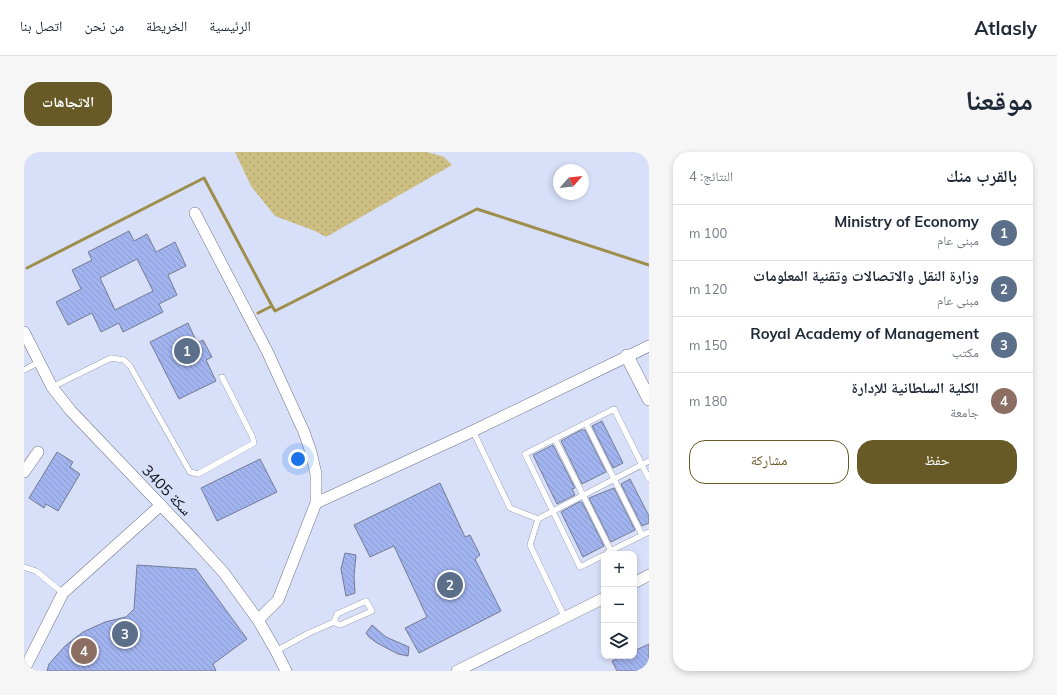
<!DOCTYPE html>
<html lang="ar">
<meta charset="utf-8">
<style>
:root{--surface:#fff;--page:#f6f6f7;--text:#1f2937;--muted:#747a83;--line:#e0e1e3;--accent:#675a27}
body{margin:0;font-family:Mulish,"Noto Naskh Arabic",sans-serif;background:var(--page);color:var(--text);direction:rtl}
.controls{position:absolute;right:12px;bottom:12px;display:grid;overflow:hidden;border-radius:8px;box-shadow:0 2px 6px #0003}
.controls button{width:36px;height:36px;display:grid;place-items:center;padding:0;border:0;border-bottom:1px solid var(--line);background:var(--surface);color:var(--text);font:20px sans-serif}
.compass{position:absolute;left:529px;top:12px;width:36px;height:36px;border-radius:50%;background:var(--surface);box-shadow:0 2px 6px #0003;rotate:63deg}
.you{position:absolute;left:274px;top:307px;width:14px;height:14px;margin:-10px;border:3px solid #fff;border-radius:50%;background:#1a73e8;box-shadow:0 0 0 6px #1a73e833}
.badge{display:grid;place-items:center;width:26px;height:26px;border-radius:50%;background:var(--accent);color:#fff;font-size:13px;font-weight:700}
.pin{position:absolute;translate:-50% -50%;border:2px solid #fff;box-shadow:0 1px 4px #0006}
.list{margin:0;padding:0;list-style:none}
h2{display:flex;justify-content:space-between;align-items:center;height:52px;margin:0;padding:0 16px;font-size:17px}
h2 small{font-size:13px;font-weight:400;color:var(--muted)}
.list li{display:grid;grid-template-columns:26px 1fr auto;gap:12px;align-items:center;box-sizing:border-box;height:56px;padding:0 16px;border-top:1px solid var(--line)}
.list b{display:block;font-size:15px;white-space:nowrap}
.list p{margin:0;font-size:13px;white-space:nowrap;color:var(--muted)}
.list em{font-size:13px;font-style:normal;color:var(--muted)}
.actions{display:flex;gap:8px;padding:12px 16px}
.actions a{flex:1;padding:9px 0;border:1px solid var(--accent);border-radius:16px;text-align:center;font-size:14px;color:var(--accent)}
.actions .main{background:var(--accent);color:#fff}
.icon{flex:none;width:22px;height:22px;fill:none;stroke:currentColor;stroke-width:2;stroke-linecap:round;stroke-linejoin:round}
.map{position:relative;flex:none;width:625px;height:519px;overflow:hidden;direction:ltr;border-radius:16px}
header{display:flex;align-items:center;gap:24px;box-sizing:border-box;height:56px;padding:0 20px;background:var(--surface);border-bottom:1px solid var(--line)}
header strong{font-size:19px}
nav{display:flex;gap:22px;margin-inline-start:auto;font-size:14px}
.intro{display:flex;align-items:center;justify-content:space-between;box-sizing:border-box;height:96px;padding:0 24px}
h1{margin:0;font-size:28px}
.button{padding:10px 18px;border-radius:16px;background:var(--accent);color:#fff;font-size:14px;font-weight:700}
main{display:flex;gap:24px;padding:0 24px}
aside{flex:1;background:var(--surface);border-radius:16px;box-shadow:0 2px 6px #0003}
.map>svg:first-child{display:block}
</style>
<header>
<strong>Atlasly</strong>
<nav><a>الرئيسية</a><a>الخريطة</a><a>من نحن</a><a>اتصل بنا</a></nav>
</header>
<div class="intro"><h1>موقعنا</h1><a class="button">الاتجاهات</a></div>
<main>
<aside>
<h2>بالقرب منك<small>النتائج: 4</small></h2>
<ul class="list">
<li><span class="badge" style="background:#5c6f8a">1</span><div><b>Ministry of Economy</b><p>مبنى عام</p></div><em>100 m</em></li>
<li><span class="badge" style="background:#5c6f8a">2</span><div><b>وزارة النقل والاتصالات وتقنية المعلومات</b><p>مبنى عام</p></div><em>120 m</em></li>
<li><span class="badge" style="background:#5c6f8a">3</span><div><b>Royal Academy of Management</b><p>مكتب</p></div><em>150 m</em></li>
<li><span class="badge" style="background:#8d6e63">4</span><div><b>الكلية السلطانية للإدارة</b><p>جامعة</p></div><em>180 m</em></li>
</ul>
<div class="actions"><a class="main">حفظ</a><a>مشاركة</a></div>
</aside>
<div class="map">
<svg width="625" height="519" viewBox="0 0 625 519">
<defs>
<pattern id="grass-dots" width="8" height="8" patternUnits="userSpaceOnUse"><rect width="8" height="8" fill="#cdbe81"/><path d="M2 2h.1M6 6h.1" fill="none" stroke="#afa26f" stroke-width="1.8" stroke-linecap="round"/></pattern>
<pattern id="building-back-hatch" width="6" height="6" patternUnits="userSpaceOnUse"><rect width="6" height="6" fill="#a2b4f0"/><path d="M-1 5l2 2M0 0l6 6M5-1l2 2" fill="none" stroke="#8a9acd"/></pattern>
</defs>
<rect width="100%" height="100%" fill="#d8e0f9"/>
<path fill="url(#grass-dots)" d="M211,0H403L420,5L428,13L302,85L291,79L251,64L227,34Z"/>
<g fill="none" stroke-linecap="round" stroke-linejoin="round">
<path stroke="#9e8e4b" stroke-width="3" d="M3,116L180,26L248,154
M234,161L248,154L251,159L453,57L625,113"/>
</g>
<path fill="url(#building-back-hatch)" stroke="#747b91" fill-rule="evenodd" d="M105,79L110,89L123,82L132,100L151,90L162,114L144,123L153,143L135,152L139,160L99,180L95,171L77,180L68,161L44,173L32,150L57,137L48,118L68,108L64,100ZM113,107L129,139L91,158L76,126Z
M164,171L173,191L179,188L188,205L182,208L192,229L155,247L126,190Z
M578,269L599,311L589,316L568,274Z
M557,278H561L582,320L558,332L537,289Z
M529,293L551,336L548,337L551,343L533,352L509,303Z
M33,300L49,310L46,315L56,322L34,359L22,352L20,356L5,346Z
M236,307L253,340L193,369L177,336Z
M606,327L625,364V371L618,374L597,332Z
M416,331L441,385L446,383L456,403L451,407L477,459L395,501L381,476L403,465L370,394L346,405L330,373Z
M590,336L611,378L587,390L565,346Z
M555,350H558L580,394L559,405L537,360Z
M321,401L332,403L330,424L331,441L322,444L317,417Z
M113,413L172,417L223,487L189,512L192,519H23L25,512L41,494L59,480L81,470L102,465L110,457Z
M348,473L362,485L385,495L384,504L374,502L353,491L345,485L342,481Z
M625,492V519H593L588,509L600,504H610V499Z"/>
<g fill="none" stroke-linecap="round" stroke-linejoin="round">
<defs>
<path id="service" d="M0,218L15,210
M28,235L87,206L100,208L106,214L166,320L174,322L230,291L228,284L198,225
M562,271L618,383
M449,279L486,356L514,367
M531,287L587,399
M584,400L625,380
M580,403L556,415L501,302L590,257L625,327
M0,415L12,419L39,441
M541,466L506,393L514,367L625,309
M252,499L285,481L310,470L316,473L348,459L342,449L313,462L310,470"/>
<path id="minor" d="M171,61L243,199L280,280L287,300L292,322V351
M0,180L28,235L47,259L170,388L200,421L234,468L252,499L262,519
M0,320L14,300
M610,431L625,423
M234,468L254,448L292,351L449,279L625,194
M0,518L39,441L137,353
M433,519L580,446"/>
<path id="tertiary" d="M603,204L625,247"/>
</defs>
<use href="#service" stroke="#6d748a" stroke-width="6"/>
<use href="#minor" stroke="#6d748a" stroke-width="12"/>
<use href="#tertiary" stroke="#6d748a" stroke-width="14"/>
<use href="#service" stroke="#fff" stroke-width="5.5"/>
<use href="#minor" stroke="#fff" stroke-width="11"/>
<use href="#tertiary" stroke="#fff" stroke-width="13"/>
</g>
<g text-anchor="middle" dominant-baseline="central" stroke-width="4" stroke-linejoin="round" paint-order="stroke">
<g font-size="15" fill="#0c0e16" stroke="#d8e0f9">
<text transform="translate(143 338) rotate(46)">سكة 3405</text>
</g>
</g>
</svg>
<div class="controls">
<button>+</button>
<button>−</button>
<button><svg class="icon" aria-label="layers" viewBox="0 0 24 24"><path d="M12 4l9 5-9 5-9-5zM3 14l9 5 9-5"/></svg></button>
</div>
<svg class="compass" viewBox="-18 -18 36 36"><path d="M0-13l5 13h-10z" fill="#e53935"/><path d="M0 13l5-13h-10z" fill="#747a83"/></svg>
<div class="you"></div>
<div class="pin badge" style="left:163px;top:199px;background:#5c6f8a">1</div>
<div class="pin badge" style="left:426px;top:433px;background:#5c6f8a">2</div>
<div class="pin badge" style="left:101px;top:482px;background:#5c6f8a">3</div>
<div class="pin badge" style="left:60px;top:499px;background:#8d6e63">4</div>
</div>
</main>
